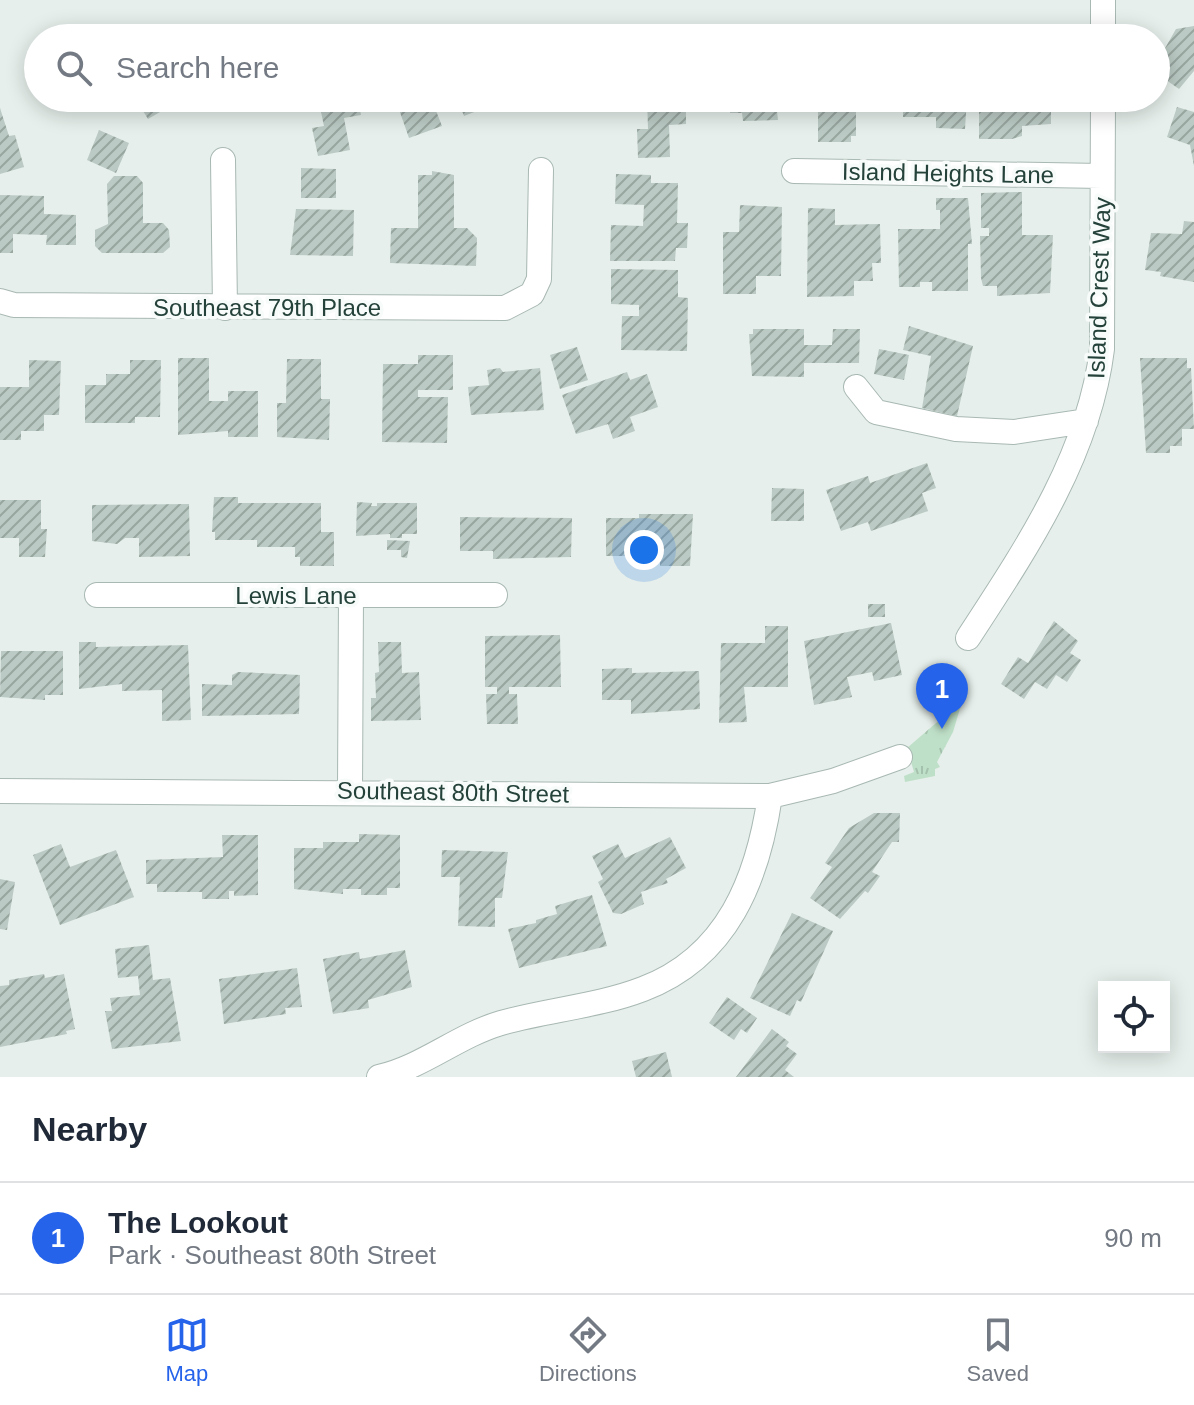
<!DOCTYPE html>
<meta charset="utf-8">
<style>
:root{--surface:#fff;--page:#f2f2f3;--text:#1f2937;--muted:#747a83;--line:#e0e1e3;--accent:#2563eb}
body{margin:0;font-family:Arial,sans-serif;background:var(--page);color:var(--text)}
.controls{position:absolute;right:24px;bottom:24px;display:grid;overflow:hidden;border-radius:0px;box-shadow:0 4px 20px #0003}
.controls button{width:72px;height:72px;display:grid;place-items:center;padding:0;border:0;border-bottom:2px solid var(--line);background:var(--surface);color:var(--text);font:40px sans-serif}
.you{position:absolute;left:644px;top:550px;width:28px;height:28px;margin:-20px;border:6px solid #fff;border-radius:50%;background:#1a73e8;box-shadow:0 0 0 12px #1a73e833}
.badge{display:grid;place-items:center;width:52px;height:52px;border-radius:50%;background:var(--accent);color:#fff;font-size:26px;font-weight:700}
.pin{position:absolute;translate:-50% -66px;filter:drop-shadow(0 2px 4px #0008)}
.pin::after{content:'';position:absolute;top:42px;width:28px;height:24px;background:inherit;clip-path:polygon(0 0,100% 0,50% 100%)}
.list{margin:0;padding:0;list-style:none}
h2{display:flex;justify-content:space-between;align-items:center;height:104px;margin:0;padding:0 32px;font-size:34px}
h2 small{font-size:26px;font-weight:400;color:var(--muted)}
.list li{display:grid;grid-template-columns:52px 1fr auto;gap:24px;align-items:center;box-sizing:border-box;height:112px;padding:0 32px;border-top:2px solid var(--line)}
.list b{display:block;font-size:30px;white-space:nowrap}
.list p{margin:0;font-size:26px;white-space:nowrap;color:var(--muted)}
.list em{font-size:26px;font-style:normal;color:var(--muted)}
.icon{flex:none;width:44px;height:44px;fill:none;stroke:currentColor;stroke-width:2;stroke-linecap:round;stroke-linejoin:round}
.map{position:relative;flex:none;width:1194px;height:1077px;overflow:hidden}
.search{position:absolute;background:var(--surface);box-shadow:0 4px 20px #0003;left:24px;right:24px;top:24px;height:88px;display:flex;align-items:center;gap:20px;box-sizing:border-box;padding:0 28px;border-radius:44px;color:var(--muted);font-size:30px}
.sheet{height:216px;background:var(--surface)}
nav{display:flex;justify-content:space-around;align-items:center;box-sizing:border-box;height:112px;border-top:2px solid var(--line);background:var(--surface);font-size:22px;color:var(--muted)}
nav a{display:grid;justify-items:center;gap:4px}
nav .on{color:var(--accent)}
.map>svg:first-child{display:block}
</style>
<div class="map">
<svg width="1194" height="1077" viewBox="0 0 1194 1077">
<defs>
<pattern id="park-tufts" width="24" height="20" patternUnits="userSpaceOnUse" patternTransform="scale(2)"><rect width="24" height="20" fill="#bfe0c8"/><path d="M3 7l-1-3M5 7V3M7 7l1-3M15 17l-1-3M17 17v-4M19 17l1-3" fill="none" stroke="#a4c1ad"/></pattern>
<pattern id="building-hatch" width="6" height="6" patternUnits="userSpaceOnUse" patternTransform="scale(2)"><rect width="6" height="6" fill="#bbcac4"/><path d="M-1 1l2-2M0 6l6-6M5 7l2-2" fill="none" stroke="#98a6a0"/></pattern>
</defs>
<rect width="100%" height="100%" fill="#e6efeb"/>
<path fill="url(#park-tufts)" d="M956,682L964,695L953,732L937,762L940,767L935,769V776L905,782L904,776L914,772L907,748L943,717Z"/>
<path fill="url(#building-hatch)" d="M1194,26V71L1179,89L1156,73V64L1176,29Z
M70,98H114L96,108L93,102V105L77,111Z
M135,98H168L172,105L148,119Z
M318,98H358L361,115L344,118L350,150L318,156L312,128L324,126Z
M395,98H431L442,126L409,138Z
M457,98H489L492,105L464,116Z
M647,98H686V124L669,125L670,157L638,158L637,129H648Z
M730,98H793L794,110L777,111L778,120L743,121L742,113H730Z
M842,98H856V136H851V142H818V103H842Z
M903,98H967L965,129L936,128V117H903Z
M979,98H1051V124L1022,126V136L1012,139H979Z
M1177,107L1194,112V166L1190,145L1167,137Z
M0,108L9,136L15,135L24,167L0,174Z
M99,130L129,143L116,173L87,160Z
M301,168L336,169V198H301Z
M432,171L454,175V228H467L477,238L476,266L390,263L391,228H418V175H432Z
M616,174L651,175V183H678L677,223H688L687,248H676L675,261H610L611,225L643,226L644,205L615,204Z
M114,176H137L143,183V223H163L169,230L170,247L163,253H102L95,246V230L108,224L107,184Z
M1022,192V235H1053L1050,293L997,296V286H983L981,278L980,236H989V228H981V193Z
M0,195L44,196V214L76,215V245H46L47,235L13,234V253H0Z
M936,198H968L972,244H968V291H932V282H920V287H899L898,229H940V210H936Z
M740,205L782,207L781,276H756V294H723V232H739Z
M808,208L835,209V225L880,224L881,263H872L873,281H854V296L807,297Z
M296,209L354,210L353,256L290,255Z
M1184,221L1194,222V282L1160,276L1161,272L1145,270L1151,233L1182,234Z
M611,269L678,270V297L688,298L687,351L621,350L622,316H639V305L611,304Z
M909,326L973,346L957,416L922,408L931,356L903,350Z
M753,329H804V345H832L833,329H860L859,363H804V377L752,376L749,334H753Z
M577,347L588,380L560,389L550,355Z
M879,349L909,355L904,380L874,374Z
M418,355H453V390H418V397H448L447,443L382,442L383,364H418Z
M178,358H209V401H228V391H258V437H228V431L178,435Z
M1140,358H1187V368H1191L1194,429H1182V446H1170V453H1146Z
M287,359H321V399H330L329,440L277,437V403H286Z
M29,360L61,361L59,415H44V431H21V440H0V387H29Z
M130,360H161L160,417H135V423H85V385H106V374H130Z
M500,368L503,372L540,368L544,410L471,415L468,387L489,385L487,370Z
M627,372L630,380L647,374L658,407L630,417L635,431L613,439L608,424L576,434L562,395Z
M927,463L936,488L922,493L928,511L871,531L868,522L841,531L826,490L868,476L870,483Z
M772,488L804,489V521H771Z
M214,497H238V503H321V532H334V566H300V557H295V547H257V540H215V532H212Z
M0,500H41V529H47L45,557H19V538H0Z
M357,502L372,503L371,506H377V503H417V534H402V538H390V534L356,536Z
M189,504L190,556L139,557V538H125L117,544L92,541V505Z
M639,514H693L690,566H660V560H634V556H606V518H639Z
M460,517L572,518L571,557L493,559V551H460Z
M387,540L410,541L407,558L401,557V550H387Z
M868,604H885V617H868Z
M1054,621L1078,641L1070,653L1081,660L1067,682L1056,675L1047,689L1035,682L1024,699L1001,684L1018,657L1028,663Z
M891,623L902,675L874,681L872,672L847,677L852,697L814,705L804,641Z
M765,626H788V687H744L747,722L719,723L721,643H765Z
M560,635L561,687H509V694H517L518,724H487L486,694H497V687H485V636Z
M79,642H96V647L188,645L191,720L162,721V690L122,691V684L79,689Z
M378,642H401L402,673L419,672L421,720L371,721V698H376L375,673L379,672Z
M1,651H63V695H45V700L0,697Z
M632,668V673L699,671L700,709L631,714V700H602V669Z
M238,672L300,675L299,714L202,716V684L232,685V675Z
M874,813H900L899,842H892L872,872L880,876L868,893L865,891L840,919L810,898L832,867L825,863L849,828Z
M359,834L400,835V888H387V895H361V889H343V894L294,889V848H323V842H359Z
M222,835H258V895L234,896V891H229V899H202V892H157V884H146V860L223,857Z
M670,837L686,868L666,879L668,883L641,892L644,904L621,914L613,913L598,882L603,879L592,856L618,844L625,858Z
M61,844L70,867L116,850L134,897L60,925L33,855Z
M442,850L508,852L502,898H495V927L458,926L460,877H441Z
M0,879L15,882L7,930L0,929Z
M592,895L607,946L519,968L508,929L536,923V920L557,914L555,906Z
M792,913L833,931L801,1002L797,1000L790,1016L750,998Z
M149,945L153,980L170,978L181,1041L112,1049L105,1011H112L110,998L140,995L138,976L118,978L115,949Z
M405,950L412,987L368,1000L369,1008L333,1014L323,959L359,952L360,959Z
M297,968L302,1007L285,1008L286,1014L224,1024L219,979Z
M44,974L45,978L64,974L75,1029L66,1031L67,1034L0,1047V986L9,985V980Z
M727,997L757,1018L747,1033L741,1029L734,1040L709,1023Z
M772,1029L789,1042L786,1046L797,1054L785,1070L794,1077H736Z
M666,1052L672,1077H636L632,1061Z"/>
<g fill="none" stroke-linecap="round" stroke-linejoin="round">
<defs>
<path id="minor" d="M1103,38V0
M223,160L225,308
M794,171L1102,176
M0,301L14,305L505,308L532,294L539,279L541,170
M856,387L876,412L956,429L1014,432L1086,421
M97,595H495
M968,638C1026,549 1089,456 1102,349L1103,98
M0,791L770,796L833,781L900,757
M350,791L351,595
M379,1077C423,1067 457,1036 501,1023C547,1010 599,1006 643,989C728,957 758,878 770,796"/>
</defs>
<use href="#minor" stroke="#a8b8b2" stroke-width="26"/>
<use href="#minor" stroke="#fff" stroke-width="24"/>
</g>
<g text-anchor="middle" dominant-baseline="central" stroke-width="7" stroke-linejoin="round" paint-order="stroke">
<g font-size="24" fill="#24423a" stroke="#f7fbf9">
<text transform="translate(948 173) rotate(1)">Island Heights Lane</text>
<text transform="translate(1099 288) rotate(-88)">Island Crest Way</text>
<text x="267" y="307">Southeast 79th Place</text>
<text x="296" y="595">Lewis Lane</text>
<text transform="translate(453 792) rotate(1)">Southeast 80th Street</text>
</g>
</g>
</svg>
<div class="controls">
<button><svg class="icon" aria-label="locate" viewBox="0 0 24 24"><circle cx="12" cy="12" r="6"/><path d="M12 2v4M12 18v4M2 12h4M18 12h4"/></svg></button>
</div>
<div class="you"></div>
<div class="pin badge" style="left:942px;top:729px">1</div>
<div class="search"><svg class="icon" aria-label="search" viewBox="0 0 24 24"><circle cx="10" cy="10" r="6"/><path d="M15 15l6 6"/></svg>Search here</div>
</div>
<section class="sheet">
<h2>Nearby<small></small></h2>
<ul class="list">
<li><span class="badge">1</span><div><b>The Lookout</b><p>Park · Southeast 80th Street</p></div><em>90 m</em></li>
</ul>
</section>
<nav>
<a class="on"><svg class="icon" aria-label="map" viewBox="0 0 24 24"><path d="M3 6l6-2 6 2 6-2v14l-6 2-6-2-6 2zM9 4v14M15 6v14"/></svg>Map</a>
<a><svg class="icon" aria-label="directions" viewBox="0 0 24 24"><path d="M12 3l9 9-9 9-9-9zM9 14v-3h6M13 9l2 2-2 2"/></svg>Directions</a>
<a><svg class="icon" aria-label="saved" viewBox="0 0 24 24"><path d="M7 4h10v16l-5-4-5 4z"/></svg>Saved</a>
</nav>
